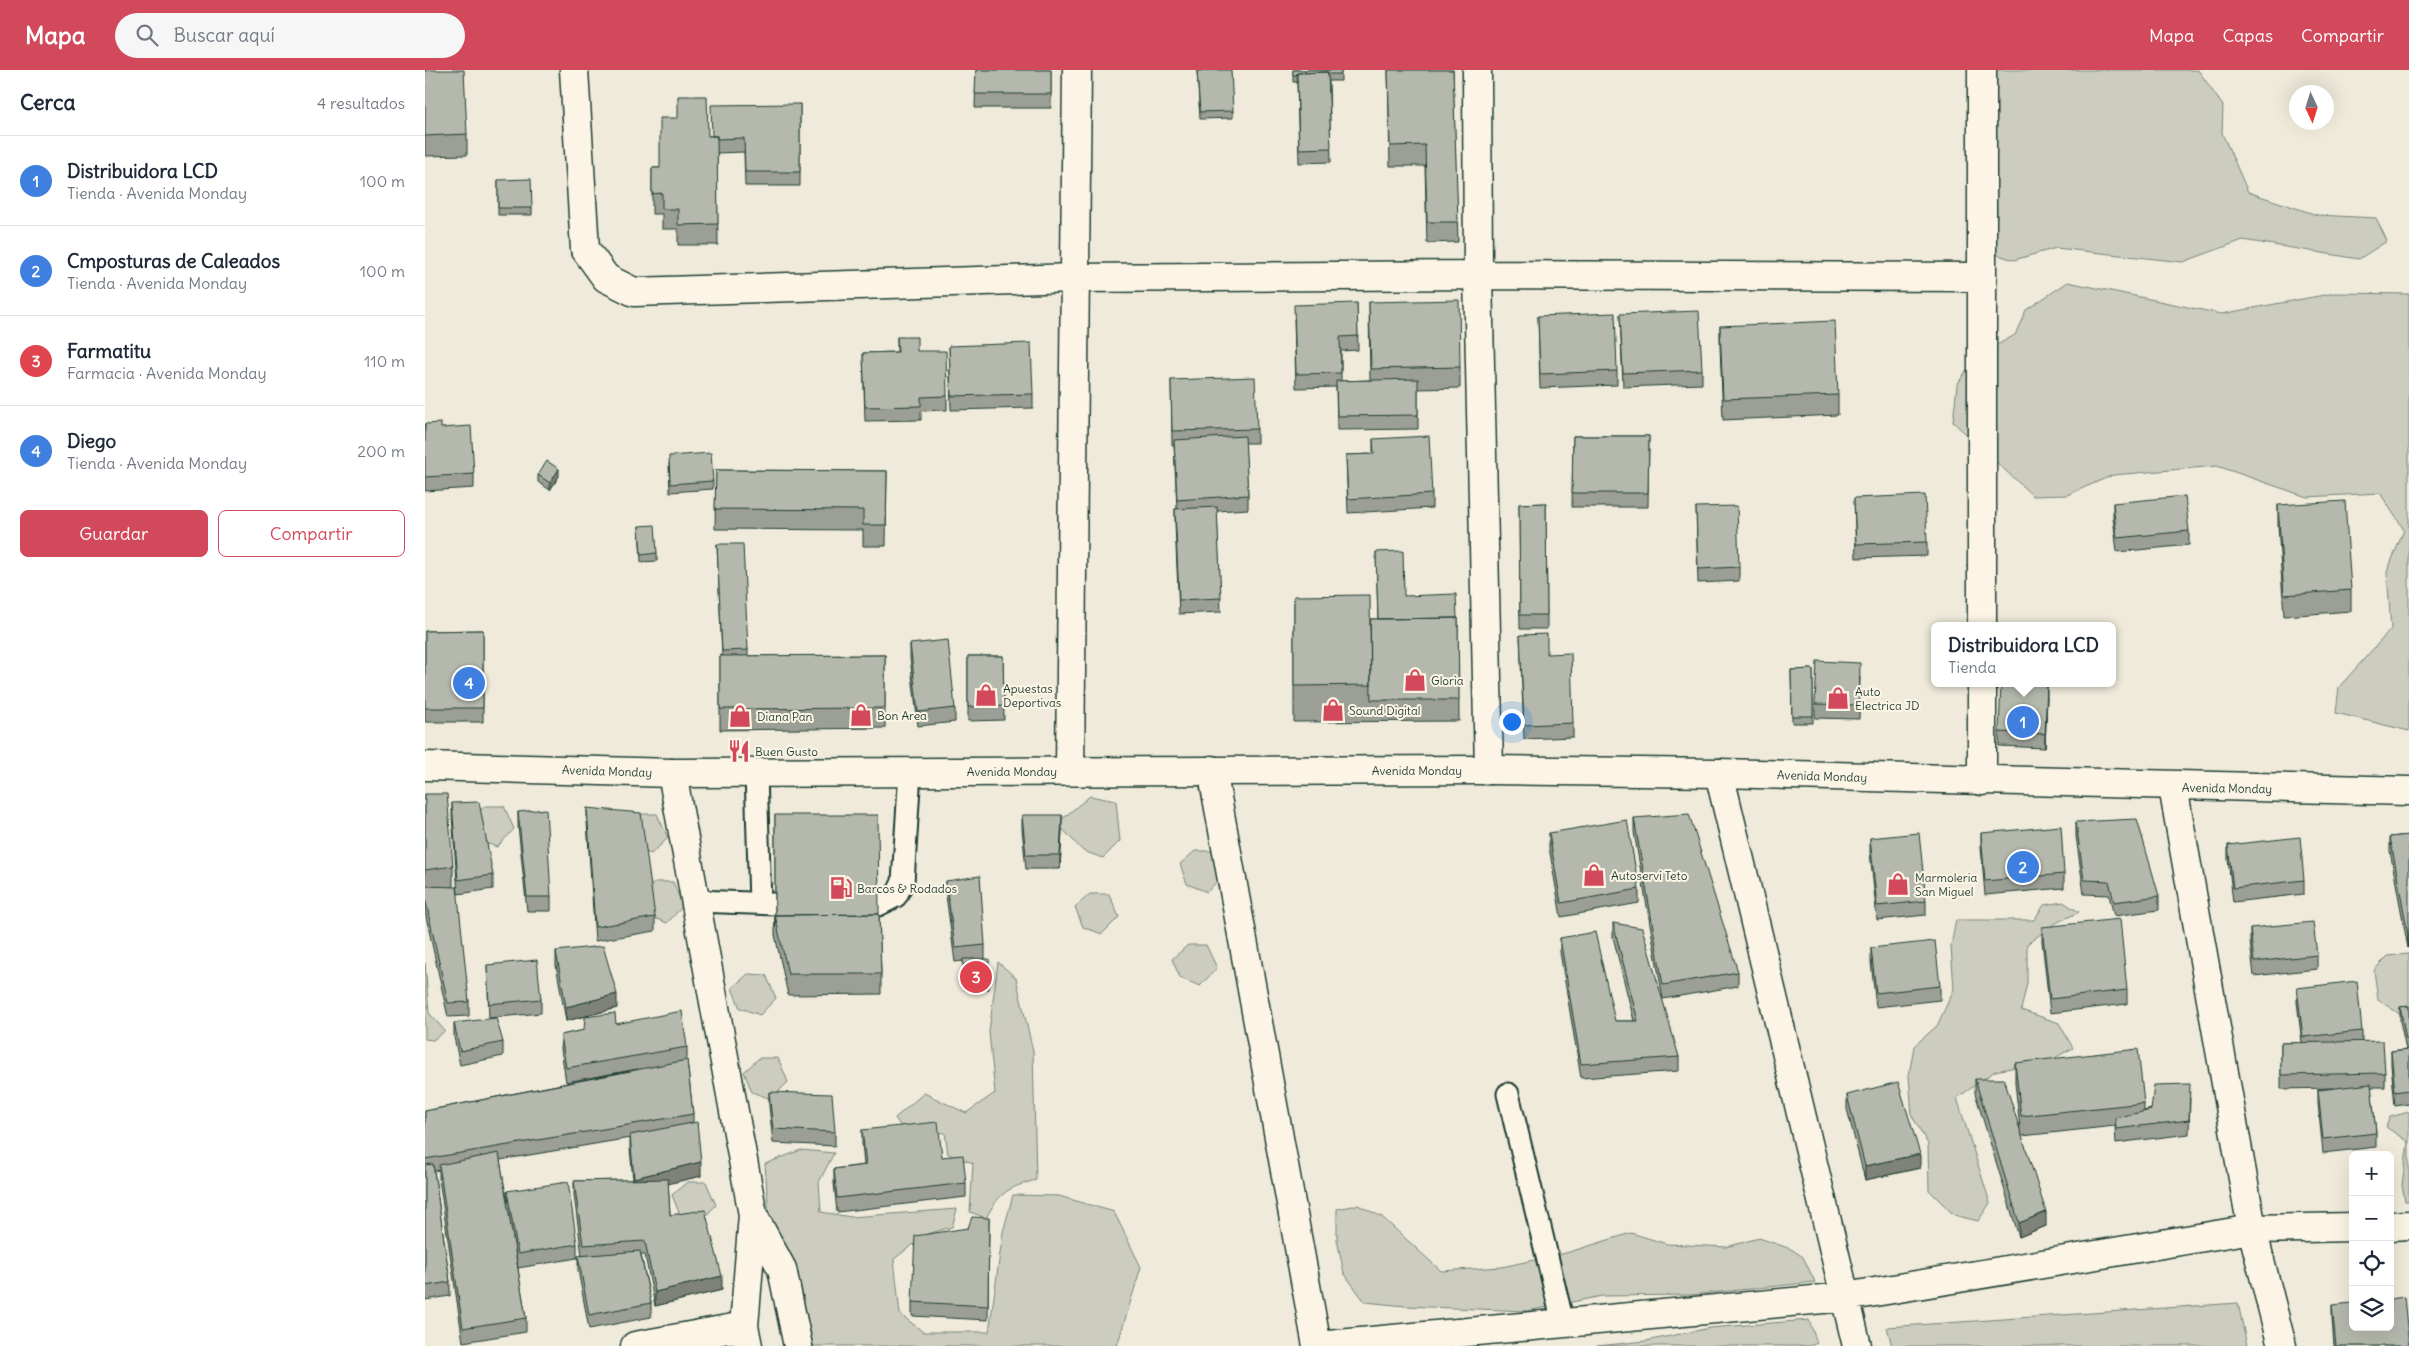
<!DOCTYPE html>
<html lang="es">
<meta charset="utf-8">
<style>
:root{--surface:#fff;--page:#f6f6f7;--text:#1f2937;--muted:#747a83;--line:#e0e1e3;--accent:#d1495b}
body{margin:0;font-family:Delius,sans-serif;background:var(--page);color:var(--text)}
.controls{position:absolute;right:15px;bottom:15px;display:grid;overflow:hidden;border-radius:8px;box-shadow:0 5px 20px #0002}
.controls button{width:45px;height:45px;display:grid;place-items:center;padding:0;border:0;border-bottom:1px solid var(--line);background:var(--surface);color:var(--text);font:25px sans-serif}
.compass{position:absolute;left:1864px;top:15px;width:45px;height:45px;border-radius:50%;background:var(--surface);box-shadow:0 5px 20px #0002;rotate:176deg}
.you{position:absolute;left:1086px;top:651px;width:18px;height:18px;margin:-12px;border:4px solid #fff;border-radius:50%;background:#1a73e8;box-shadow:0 0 0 8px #1a73e833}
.badge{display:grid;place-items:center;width:32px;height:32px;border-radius:50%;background:var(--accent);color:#fff;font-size:16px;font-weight:700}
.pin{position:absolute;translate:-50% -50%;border:2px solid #fff;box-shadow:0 1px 5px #0006}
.popup{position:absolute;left:1506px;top:552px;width:185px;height:65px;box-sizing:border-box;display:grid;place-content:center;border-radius:8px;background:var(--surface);filter:drop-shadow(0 1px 4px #0005);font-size:16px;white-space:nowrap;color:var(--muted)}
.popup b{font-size:19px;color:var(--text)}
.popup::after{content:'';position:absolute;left:50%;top:100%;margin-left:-10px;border:10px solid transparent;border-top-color:var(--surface)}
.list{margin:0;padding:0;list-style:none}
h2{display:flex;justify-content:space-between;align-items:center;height:65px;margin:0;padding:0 20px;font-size:21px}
h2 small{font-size:16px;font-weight:400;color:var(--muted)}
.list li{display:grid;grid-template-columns:32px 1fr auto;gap:15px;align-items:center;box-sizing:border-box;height:90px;padding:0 20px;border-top:1px solid var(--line)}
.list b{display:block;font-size:19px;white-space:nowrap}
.list p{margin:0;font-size:16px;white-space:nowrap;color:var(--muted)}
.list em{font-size:16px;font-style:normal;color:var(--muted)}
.actions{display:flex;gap:10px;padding:15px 20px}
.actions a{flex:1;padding:11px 0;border:1px solid var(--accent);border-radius:8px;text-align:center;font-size:18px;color:var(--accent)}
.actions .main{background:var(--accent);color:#fff}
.icon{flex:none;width:28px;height:28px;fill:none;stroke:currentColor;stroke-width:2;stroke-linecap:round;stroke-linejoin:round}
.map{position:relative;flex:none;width:1984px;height:1276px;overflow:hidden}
header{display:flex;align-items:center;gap:30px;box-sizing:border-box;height:70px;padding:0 25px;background:var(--accent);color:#fff}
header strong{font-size:24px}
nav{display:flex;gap:28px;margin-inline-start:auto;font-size:18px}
.search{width:350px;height:45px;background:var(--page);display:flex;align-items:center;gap:12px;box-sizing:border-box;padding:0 18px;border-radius:28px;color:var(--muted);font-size:19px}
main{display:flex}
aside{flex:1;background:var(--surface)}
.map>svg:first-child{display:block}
</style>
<header>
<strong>Mapa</strong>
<div class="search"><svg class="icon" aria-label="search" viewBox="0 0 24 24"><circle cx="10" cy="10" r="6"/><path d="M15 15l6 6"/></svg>Buscar aquí</div>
<nav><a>Mapa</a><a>Capas</a><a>Compartir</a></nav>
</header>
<main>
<aside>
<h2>Cerca<small>4 resultados</small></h2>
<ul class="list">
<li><span class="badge" style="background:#3f7fe0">1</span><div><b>Distribuidora LCD</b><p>Tienda · Avenida Monday</p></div><em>100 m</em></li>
<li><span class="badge" style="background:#3f7fe0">2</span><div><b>Cmposturas de Caleados</b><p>Tienda · Avenida Monday</p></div><em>100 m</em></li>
<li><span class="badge" style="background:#e0444e">3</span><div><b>Farmatitu</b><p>Farmacia · Avenida Monday</p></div><em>110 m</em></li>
<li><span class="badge" style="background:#3f7fe0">4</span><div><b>Diego</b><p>Tienda · Avenida Monday</p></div><em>200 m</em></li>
</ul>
<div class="actions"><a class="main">Guardar</a><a>Compartir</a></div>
</aside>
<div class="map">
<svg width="1984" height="1276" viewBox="0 0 1984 1276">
<rect width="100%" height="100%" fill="#efeada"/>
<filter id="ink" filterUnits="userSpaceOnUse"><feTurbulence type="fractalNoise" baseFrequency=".02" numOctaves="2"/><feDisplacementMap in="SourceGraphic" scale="10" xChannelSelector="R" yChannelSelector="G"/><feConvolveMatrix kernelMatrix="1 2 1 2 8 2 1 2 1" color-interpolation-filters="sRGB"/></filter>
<g filter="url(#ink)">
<path fill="#cccdbf" stroke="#76857a" d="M1566,0H1773L1798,36L1797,63L1823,122L1892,145L1951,148L1962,171L1934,189L1818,170L1758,192L1631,178L1589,190L1570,184Z
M1643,212L1796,244L1910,223L1984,224V661L1911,643L1914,617L1966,559L1962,502L1979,460L1955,423L1882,427L1792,396L1688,405L1642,425L1608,426L1528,352L1532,315L1550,287L1590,265L1601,240Z
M665,726L691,731L695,771L678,788L658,781L632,753Z
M60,736H79L89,759L72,777L52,770L45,750Z
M214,744H232L243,768L226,784L206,777Z
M770,781H789L799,804L782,822L762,814L755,794Z
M230,812H248L258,836L242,853L222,845L215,826Z
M665,824H684L694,847L677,864L658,857L650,837Z
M1638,832L1654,842L1631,853L1602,874V913L1596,940L1634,953L1648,978L1624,991L1570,1001L1532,1028L1565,1133L1553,1151L1529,1145L1504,1120L1503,1074L1487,1046L1484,1005L1489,976L1512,956L1529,919L1526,876L1531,850H1609L1619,835Z
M763,875H781L792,898L775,916L755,908L747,889Z
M1984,884V950L1953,930L1949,900L1963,886Z
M573,892L591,908L608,981L611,1110C582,1118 575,1122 561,1148L545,1142L548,1093L523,1084L520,1063L477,1058L470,1048L499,1023L541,1043L570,1023L564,962Z
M0,893L4,943L20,961L8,970L0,969Z
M323,904L341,905L351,928L335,945L315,938L307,918Z
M334,988H353L363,1012L346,1029L327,1022L319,1002Z
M1984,1042V1131H1980L1977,1115L1983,1072L1961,1057L1965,1047Z
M376,1080L409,1083L394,1112L396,1142L426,1147L532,1139L527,1157L502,1164L469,1189L475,1244L498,1262H564L578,1162L588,1125L634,1126L689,1142L716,1197L692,1276H377L344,1150L340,1094Z
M262,1112H281L291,1135L274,1153L255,1145L247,1125Z
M933,1135L957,1147L1016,1201L1077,1197L1141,1183L1206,1163L1242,1174L1301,1177L1334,1168L1366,1179L1378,1187L1390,1212L1266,1225L1177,1226L1102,1241L980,1236L940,1232L919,1203L912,1170V1139Z
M1813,1233L1822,1276H1467L1462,1257Z
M1384,1250L1392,1273L1385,1276H1172L1221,1271L1285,1258Z"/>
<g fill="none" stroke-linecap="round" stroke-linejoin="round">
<defs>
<path id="lane" d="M331,703L335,833
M271,831L350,834
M453,835L471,826L478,812L485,701
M1083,1024L1138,1253"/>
<path id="street" d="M149,0L160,179L181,208L209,222L650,208L1053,205L1557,207
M1052,0L1053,205L1064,700
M1557,556V0
M645,700L652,0
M787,700L892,1276
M247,703L328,1145L319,1256L323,1276
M1294,703L1432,1276
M1557,711V613
M1748,717L1827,1159L1857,1276
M328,1145L357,1199L373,1276
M1965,1156L1984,1155
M210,1276L319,1256
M892,1276L1420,1227L1827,1159L1928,1157"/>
<path id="secondary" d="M0,696L247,703L1064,700L1294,703L1984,721"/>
</defs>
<use href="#lane" stroke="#1f3d34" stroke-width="25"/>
<use href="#street" stroke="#1f3d34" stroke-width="31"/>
<use href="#secondary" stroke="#1f3d34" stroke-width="31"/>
<use href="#lane" stroke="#fcf5e5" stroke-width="21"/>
<use href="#street" stroke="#fcf5e5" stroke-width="28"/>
<use href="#secondary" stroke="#fcf5e5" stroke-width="28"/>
</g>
<path fill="#9c9f95" stroke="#1f3d34" d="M0,0L42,64V85L0,86Z
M551,0H626V38H550Z
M868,0H916V11H904L906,92L874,93L872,12H868Z
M963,0H1028L1033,172L1002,173L1000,96H965Z
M772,1L808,41V48L775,49Z
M375,34V116H320L319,82L292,83L293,175H253V159H237V144H227V98H235L283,66H287Z
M73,110L107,138V145H73Z
M944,232L1035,297V318L993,319V359L912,360L911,317L871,318L869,249L932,233L933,280L916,281V311L945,310Z
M1195,244L1277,300V314L1198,317Z
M1113,246L1192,301V315L1115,318Z
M1295,256L1413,325V345L1298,350L1295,276Z
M472,267L492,281L522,326V340L496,341V350L440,351L438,283L472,282Z
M524,276L608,324V338L526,340Z
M746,310L832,359V373H820L823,425V439L792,441L796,542L754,544L750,453V439H752L749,375H747Z
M0,354L16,358L49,404V418L0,421Z
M1148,366H1224L1223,437H1147Z
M948,369L1007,424V438L923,443L921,385L948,384Z
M244,393L288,411V419L245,422Z
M291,400L462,401L461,476H438V460L290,459Z
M113,405L134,406L125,420L113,412Z
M1429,428L1502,472V486L1431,488Z
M1121,433L1122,559H1095L1094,434Z
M1688,433L1764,461V475L1692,482L1688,447Z
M1853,435L1926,520V541L1859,546L1853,455Z
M1271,437L1314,497V511L1273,513Z
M214,456L232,483V491L216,492Z
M292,474L323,580V586L460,585V658L295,660V586H297Z
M951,482L979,526L1033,548L1034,651L869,652V526L945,549H953Z
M58,560V652H0V561Z
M1095,565L1122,584L1148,653V667L1099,669Z
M485,574L530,638V652L493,656L485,588Z
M543,586H578L579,650L543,651Z
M1388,599V653H1367L1366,600Z
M1435,607L1434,649L1390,648V634Z
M1622,627L1620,678L1574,676V662Z
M0,724L28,796V817H25L44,932V946L23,947L0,842Z
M27,733L68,805V819L33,824L27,747Z
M162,738L230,847V861L170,871L162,752Z
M93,742L126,827V841H102L93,756Z
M350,745L454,844L456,904V924L363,925L350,865Z
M597,745L637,759L635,799H601L597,759Z
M1209,748L1313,902V916L1238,929L1209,762Z
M1651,752L1734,826V840L1689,846L1684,825L1659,824L1651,766Z
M1124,763L1214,819V833L1136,847L1124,777Z
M1556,763L1639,804V818L1560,825L1556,777Z
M1984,765L1983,878L1965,781V767Z
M1445,768L1501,831V845L1452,850L1445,782Z
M1803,775L1879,810V824L1808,832L1803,789Z
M521,811L560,875V889L564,911V919H539L538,891L530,892L521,825Z
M1188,853L1254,987V1001L1156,1008L1135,882V868L1190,951H1209L1188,867Z
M1617,857L1702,920V934L1625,943L1617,871Z
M1825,858L1892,885V899L1829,906L1825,872Z
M1446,878L1515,916V930L1451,937L1446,892Z
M131,881L192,938L141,951L131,895Z
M62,895L116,929V943L64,948Z
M1872,918L1937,961V972L1960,1003V1017H1946L1951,1063V1077L1898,1083L1893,1034V1020L1909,1018L1856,1019V973H1877L1872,932Z
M1984,936V1034L1970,1036L1966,995V981L1981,979L1975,951V937Z
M29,953L78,972V986L35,995L29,967Z
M191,954L262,977V990L268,1044V1052L276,1106L243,1113L245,1145L297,1220L230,1236L220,1185H216L226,1233V1247L164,1259L153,1200V1186H157L149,1125V1111L208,1110L205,1079V1068L75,1090L82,1133V1121L152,1174V1188L93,1198L85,1151L101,1248V1262L38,1272L14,1109V1100L9,1101L25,1212V1226L0,1230V1041L213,999L141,1012L136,979V965Z
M1590,993L1719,1033V1041L1765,1028L1764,1064L1691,1073L1690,1056L1597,1066L1621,1156L1594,1167L1550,1023V1009L1595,1058L1590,1013Z
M344,1022L410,1062V1076L348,1073L344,1036Z
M1422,1025L1495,1098L1440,1110L1422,1039Z
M437,1060L517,1087L541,1113V1127L412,1142L409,1113V1099L439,1095L437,1074Z
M564,1148L563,1250L487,1246V1232L543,1158Z
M1907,1235L1984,1276H1909L1907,1249Z"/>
<path fill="#7f8279" stroke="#1f3d34" d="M134,399V406L125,420V413Z
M1622,613V627L1620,678V664Z
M637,745V759L635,799V785Z
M1983,864H1984V878H1983Z
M192,924V938L141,951V937Z
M1495,1084V1098L1440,1110V1096Z
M276,1092V1106L209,1122V1108Z
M1621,1142V1156L1594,1167V1153Z
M297,1206V1220L230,1236V1222Z"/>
<path fill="#b5b9ad" stroke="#1f3d34" d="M0,0H39L42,64L0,66Z
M551,0H626V24H550Z
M792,0H806L808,41L775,42L772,1Z
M868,0H916V4H903V2L872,3V5H868Z
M963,0H1028L1033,152H1002L1000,75L965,76Z
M903,2L906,78L874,79L872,3Z
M253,26H282L283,66H292L293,154L253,155V139H237V123L227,124V98H235V48H253Z
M375,34V102H320L319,68L292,69V66H287L286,35Z
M106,109L107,138H73V110Z
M1034,230L1035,297L946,299L944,232Z
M932,233L933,266L915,267L916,303L871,304L869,235Z
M1274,241L1277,300L1198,303L1195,244Z
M1190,243L1192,301L1115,304L1113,246Z
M1410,251L1413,325L1298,329L1295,256Z
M472,267H492V281H521L522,326L496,327V336L440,337L438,283L473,282Z
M606,273L608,324L526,326L524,276Z
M830,307L832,359L747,361L746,310Z
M993,309V345L912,346L911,311Z
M16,353V358L46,356L49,404L0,407V354Z
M820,366L823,425L752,430L749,370Z
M1004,366L1007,424L923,429L921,385L949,384L948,369Z
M1148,366H1224L1223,423H1147Z
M286,383L288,411L245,414L244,386Z
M122,391L134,399L125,413L113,405Z
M291,400L462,401L461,455H438V440L290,439Z
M1500,425L1502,472L1431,474L1429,428Z
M1760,426L1764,461L1692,468L1688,433Z
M1920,431L1926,520L1859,525L1853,435Z
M1121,433L1122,545H1095L1094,434Z
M1312,436L1314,497L1273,499L1271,437Z
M792,437L796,528L754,530L750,439Z
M230,455L232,483L216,485L214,456Z
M292,474H318L323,580L297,581Z
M978,481L979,526L1031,524L1032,548L953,549L951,482Z
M945,525L946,615L869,616V526Z
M1033,548L1034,630H946L945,549Z
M58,560V638H0V561Z
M1122,564V584L1146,583L1148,653L1099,655L1095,565Z
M523,570L530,638L493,642L485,574Z
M460,585V638L295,639V586Z
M543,586H578L579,636L543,637Z
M1392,591L1435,593L1434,635L1390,634Z
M1388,599V646H1367L1366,600Z
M1576,613H1622L1620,664L1574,662Z
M0,724H22L28,796L0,800Z
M54,732L68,805L33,810L27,733Z
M162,738L216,743L230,847L170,857Z
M121,739L126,827H102L93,742Z
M1264,744L1313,902L1238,915L1209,748Z
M350,745H453L454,844L350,845V858Z
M597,745H637L635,785H601Z
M1712,749L1734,826L1689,832L1684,811L1659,810L1651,752Z
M1202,750L1214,819L1136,833L1124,763Z
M1636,756L1639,804L1560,811L1556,763Z
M1494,763L1501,831L1452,836L1445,768Z
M1984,765V864H1983L1965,767Z
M1875,767L1879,810L1808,818L1803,775Z
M555,806L560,875L530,878L521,811Z
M0,816L32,817L44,932L23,933L0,828Z
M454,844L456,904H363L350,845Z
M1695,849L1702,920L1625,929L1617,857Z
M1888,852L1892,885L1829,892L1825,858Z
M1188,853L1217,858L1254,987L1156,994L1135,868L1170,862L1190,951H1213Z
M1510,871L1515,916L1451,923L1446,878Z
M178,876L192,924L141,937L131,881Z
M538,889H564V911L539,912Z
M112,890L116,929L64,934L62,895Z
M1932,911L1937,961L1878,967L1872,918Z
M1984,936V969H1981L1975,937Z
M257,941L262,977L141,998L136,965L159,960L160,947L190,943L191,954Z
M71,948L78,972L35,981L29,953Z
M1958,971L1960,1003L1856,1005V973Z
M1713,979L1719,1033L1596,1046L1590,993Z
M1984,979V1020L1970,1022L1966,981Z
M262,990L268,1044L0,1089V1041Z
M1550,1009H1579L1621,1142L1594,1153Z
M1473,1012L1495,1084L1440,1096L1422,1025Z
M1765,1014L1764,1050L1691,1059L1690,1048L1726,1040L1729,1015Z
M1946,1014L1951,1063L1898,1069L1893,1020Z
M344,1022L407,1024L410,1062L348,1059Z
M272,1052L276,1092L209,1108L205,1065Z
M513,1052L517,1087L538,1085L541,1113L412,1128L409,1099L441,1095L437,1060Z
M74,1083L101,1248L38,1258L14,1095Z
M8,1094L25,1212L0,1216V1095Z
M243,1109L245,1145L280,1140L297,1206L230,1222L220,1171L158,1175L149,1111Z
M143,1112L152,1174L93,1184L82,1121Z
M547,1147L564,1148L563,1236L487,1232L490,1166L543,1158Z
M215,1181L226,1233L164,1245L153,1186Z
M1979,1227L1984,1276H1911L1907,1235L1928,1233V1257H1965V1229Z"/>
</g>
<defs>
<symbol id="shop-bare" viewBox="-9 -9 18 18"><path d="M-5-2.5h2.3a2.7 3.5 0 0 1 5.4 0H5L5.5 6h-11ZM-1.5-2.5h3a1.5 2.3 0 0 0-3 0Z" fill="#d1495b" stroke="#fcf5e5" stroke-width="2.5" paint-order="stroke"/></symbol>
<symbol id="restaurant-bare" viewBox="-9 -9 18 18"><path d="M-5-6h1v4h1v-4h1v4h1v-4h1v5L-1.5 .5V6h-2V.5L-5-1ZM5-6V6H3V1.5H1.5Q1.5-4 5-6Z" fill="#d1495b" stroke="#fcf5e5" stroke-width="2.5" paint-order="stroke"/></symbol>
<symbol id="fuel-bare" viewBox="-9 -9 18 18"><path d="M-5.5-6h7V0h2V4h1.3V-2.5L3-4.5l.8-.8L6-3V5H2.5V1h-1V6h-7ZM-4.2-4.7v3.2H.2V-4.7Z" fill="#d1495b" stroke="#fcf5e5" stroke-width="2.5" paint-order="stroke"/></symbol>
</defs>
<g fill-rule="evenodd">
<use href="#shop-bare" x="974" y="594" width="32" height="32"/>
<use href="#shop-bare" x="545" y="609" width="32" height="32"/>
<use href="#shop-bare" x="1397" y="612" width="32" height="32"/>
<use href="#shop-bare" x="892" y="624" width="32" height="32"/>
<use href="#shop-bare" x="420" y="629" width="32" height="32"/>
<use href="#shop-bare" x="299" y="630" width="32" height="32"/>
<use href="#restaurant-bare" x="298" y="665" width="32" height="32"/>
<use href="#shop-bare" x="1153" y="789" width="32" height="32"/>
<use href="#shop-bare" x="1457" y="798" width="32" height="32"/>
<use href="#fuel-bare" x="400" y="802" width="32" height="32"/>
</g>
<g text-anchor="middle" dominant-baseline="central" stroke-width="4" stroke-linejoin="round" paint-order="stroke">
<g font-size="12" fill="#1f3d34" stroke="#fcf5e5" text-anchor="start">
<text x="1006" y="610">Gloria</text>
<text x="578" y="618">Apuestas<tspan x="578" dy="14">Deportivas</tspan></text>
<text x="1430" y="621">Auto<tspan x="1430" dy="14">Electrica JD</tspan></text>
<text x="924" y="640">Sound Digital</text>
<text x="452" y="645">Bon Area</text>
<text x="332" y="646">Diana Pan</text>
<text x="330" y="681">Buen Gusto</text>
<text x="1186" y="805">Autoservi Teto</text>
<text x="1490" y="807">Marmoleria<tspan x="1490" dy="14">San Miguel</tspan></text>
<text x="432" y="818">Barcos &amp; Rodados</text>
</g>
<g font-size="12" fill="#1f3d34" stroke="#fcf5e5">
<text x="992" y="700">Avenida Monday</text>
<text transform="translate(182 701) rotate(2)">Avenida Monday</text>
<text x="587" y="701">Avenida Monday</text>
<text transform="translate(1397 706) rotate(2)">Avenida Monday</text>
<text transform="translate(1802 718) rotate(1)">Avenida Monday</text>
</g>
</g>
</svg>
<div class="controls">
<button>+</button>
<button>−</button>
<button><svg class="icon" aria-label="locate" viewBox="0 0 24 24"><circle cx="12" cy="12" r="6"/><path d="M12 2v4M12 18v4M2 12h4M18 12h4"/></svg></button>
<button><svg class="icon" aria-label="layers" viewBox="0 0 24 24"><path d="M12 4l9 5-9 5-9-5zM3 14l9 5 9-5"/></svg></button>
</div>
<svg class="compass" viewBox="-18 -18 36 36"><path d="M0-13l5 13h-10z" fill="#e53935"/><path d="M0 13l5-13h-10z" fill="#747a83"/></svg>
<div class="you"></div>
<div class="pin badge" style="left:1598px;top:652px;background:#3f7fe0">1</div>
<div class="popup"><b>Distribuidora LCD</b>Tienda</div>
<div class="pin badge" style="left:1598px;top:797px;background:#3f7fe0">2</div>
<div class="pin badge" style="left:551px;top:907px;background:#e0444e">3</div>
<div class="pin badge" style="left:44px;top:613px;background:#3f7fe0">4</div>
</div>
</main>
